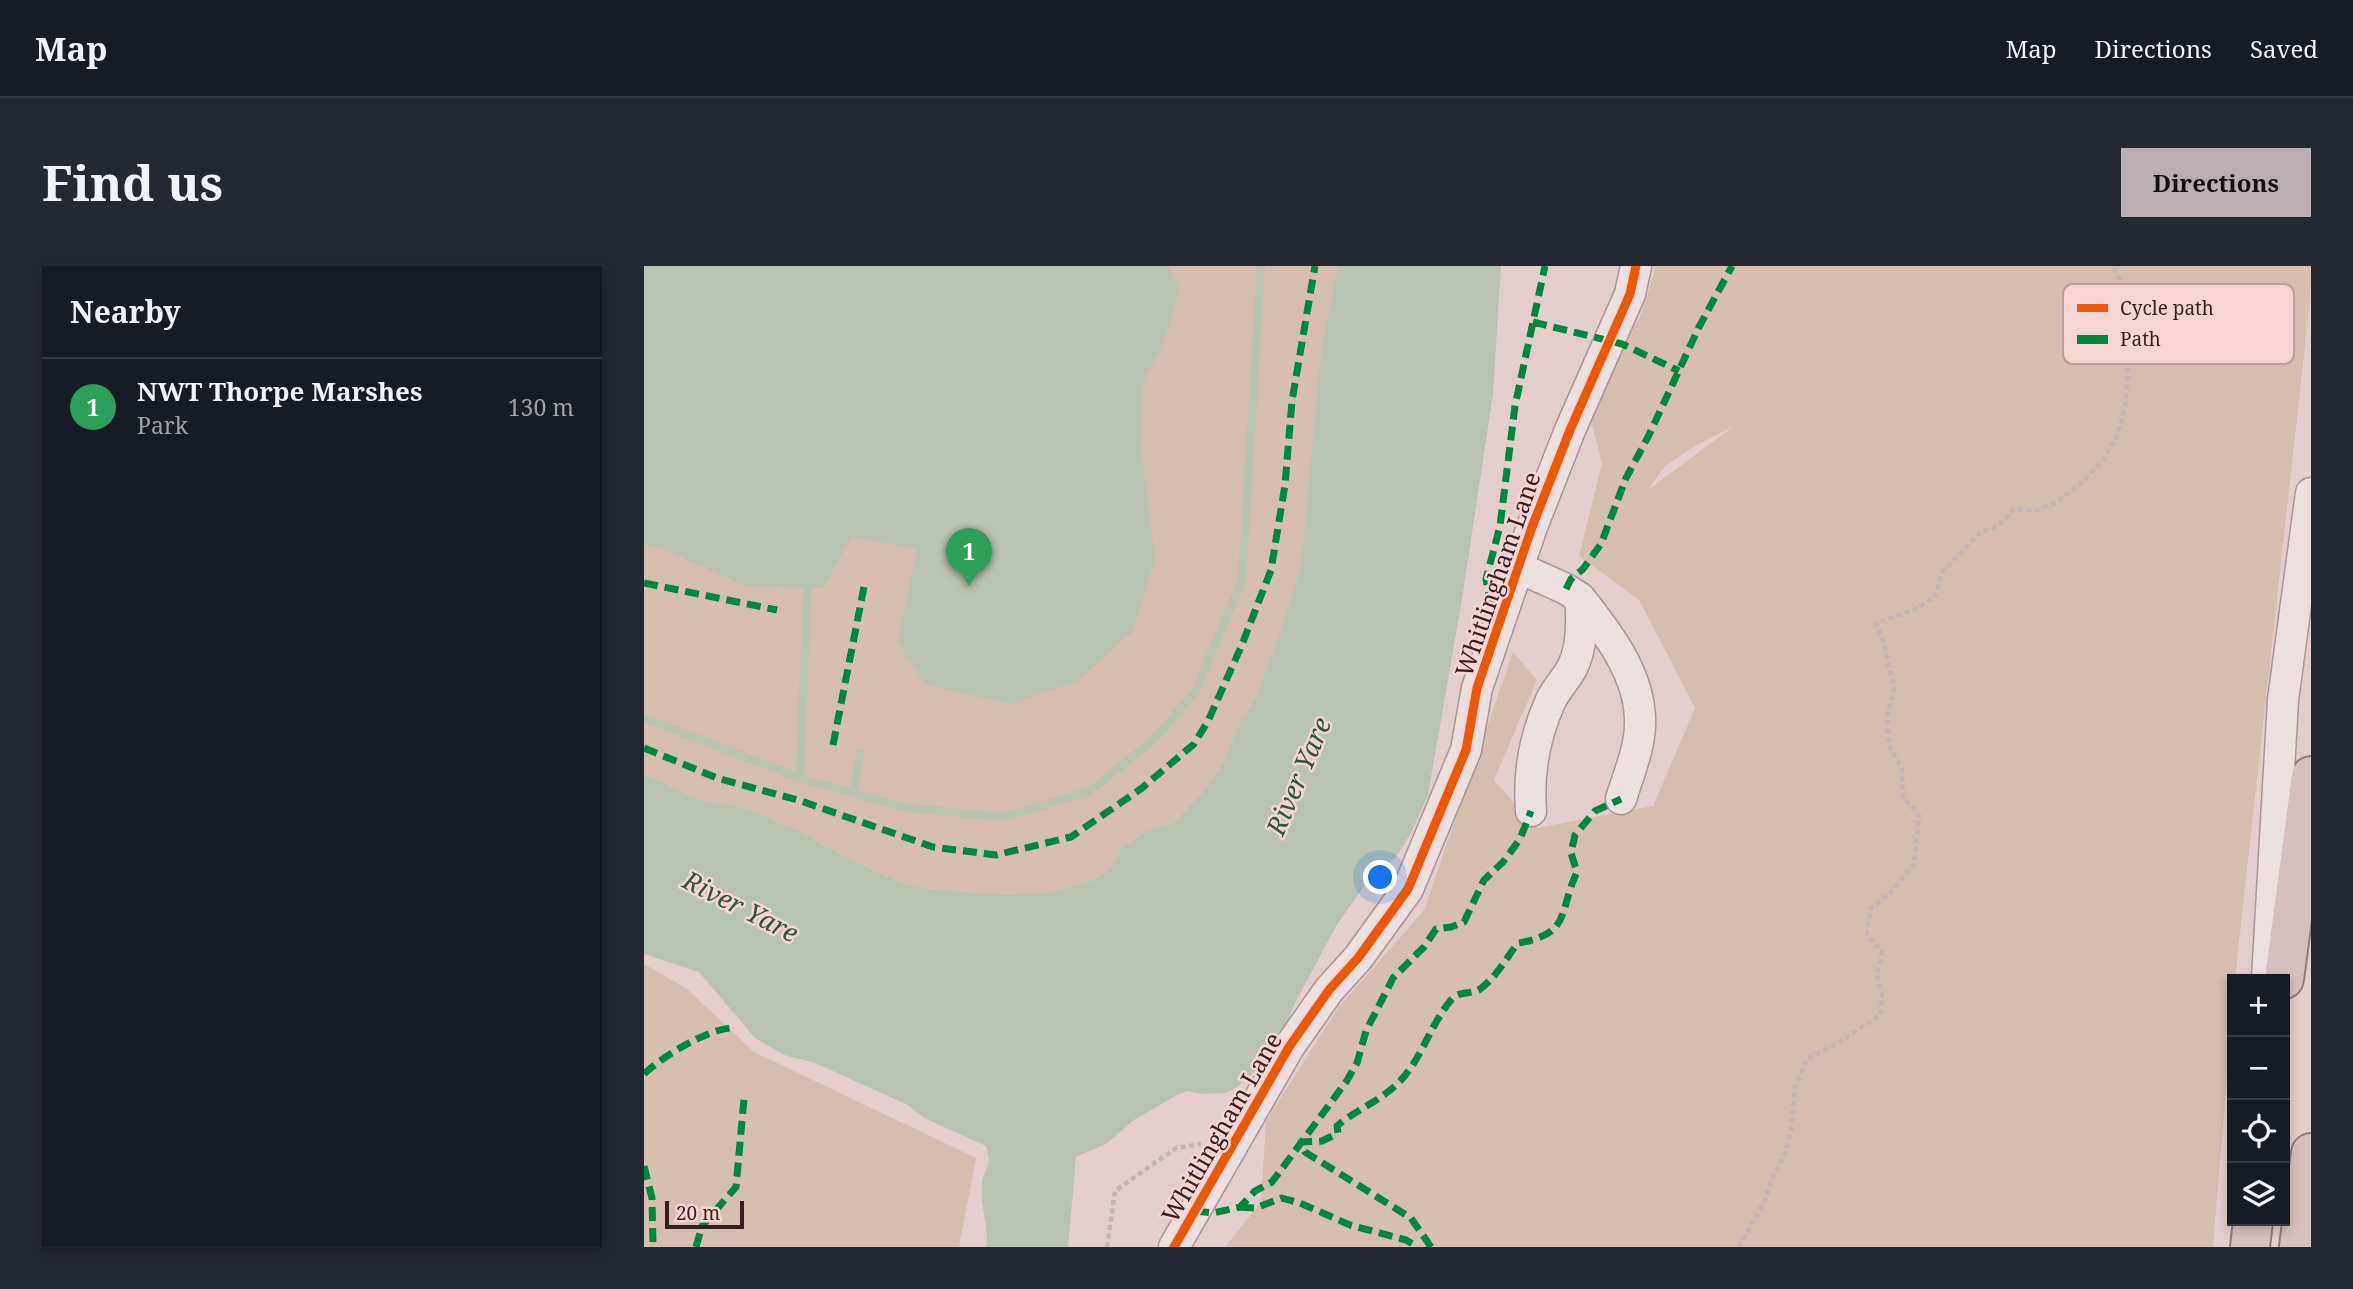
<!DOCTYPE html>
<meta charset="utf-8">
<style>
:root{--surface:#171b24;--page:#242831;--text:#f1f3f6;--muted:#9ea1a6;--line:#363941;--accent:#b9afb2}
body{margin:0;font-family:"Noto Serif",serif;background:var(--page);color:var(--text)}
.controls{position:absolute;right:21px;bottom:21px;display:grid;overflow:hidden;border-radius:0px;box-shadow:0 4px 10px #0003}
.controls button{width:63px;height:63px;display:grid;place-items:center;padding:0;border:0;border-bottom:2px solid var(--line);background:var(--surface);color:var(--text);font:35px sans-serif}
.scale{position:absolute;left:21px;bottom:18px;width:79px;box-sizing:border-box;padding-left:7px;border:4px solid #371e22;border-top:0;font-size:19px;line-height:24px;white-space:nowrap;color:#371e22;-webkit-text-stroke:5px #f4d5d3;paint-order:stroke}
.you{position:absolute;left:737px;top:612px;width:24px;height:24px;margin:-18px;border:5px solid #fff;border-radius:50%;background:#1a73e8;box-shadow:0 0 0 10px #1a73e833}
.badge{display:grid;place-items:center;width:46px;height:46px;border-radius:50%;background:var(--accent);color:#fff;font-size:23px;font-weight:700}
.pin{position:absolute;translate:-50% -58px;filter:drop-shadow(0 2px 4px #0008)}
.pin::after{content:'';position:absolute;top:37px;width:24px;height:21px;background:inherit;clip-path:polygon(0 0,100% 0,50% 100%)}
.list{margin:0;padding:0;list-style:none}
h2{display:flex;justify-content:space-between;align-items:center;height:91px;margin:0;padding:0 28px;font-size:30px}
h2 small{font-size:23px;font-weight:400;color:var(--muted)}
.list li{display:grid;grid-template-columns:46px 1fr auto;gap:21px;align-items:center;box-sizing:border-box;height:98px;padding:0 28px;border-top:2px solid var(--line)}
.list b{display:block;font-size:26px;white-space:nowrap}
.list p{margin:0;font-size:23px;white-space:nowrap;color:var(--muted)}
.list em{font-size:23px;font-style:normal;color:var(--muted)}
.icon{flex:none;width:38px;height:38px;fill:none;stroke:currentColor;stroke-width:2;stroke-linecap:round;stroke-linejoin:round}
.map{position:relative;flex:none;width:1667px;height:981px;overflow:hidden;border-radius:0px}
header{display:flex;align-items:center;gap:42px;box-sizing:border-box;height:98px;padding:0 35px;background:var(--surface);border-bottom:2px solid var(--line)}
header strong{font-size:33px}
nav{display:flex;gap:38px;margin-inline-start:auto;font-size:24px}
.intro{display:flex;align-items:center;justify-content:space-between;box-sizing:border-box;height:168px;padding:0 42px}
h1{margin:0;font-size:49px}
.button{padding:18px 32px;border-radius:0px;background:var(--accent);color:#111;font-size:24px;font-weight:700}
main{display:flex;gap:42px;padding:0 42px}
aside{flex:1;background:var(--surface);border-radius:0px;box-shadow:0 4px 10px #0003}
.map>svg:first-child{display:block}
</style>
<header>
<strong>Map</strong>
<nav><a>Map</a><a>Directions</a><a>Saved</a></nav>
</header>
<div class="intro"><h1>Find us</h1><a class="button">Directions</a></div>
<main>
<aside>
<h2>Nearby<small></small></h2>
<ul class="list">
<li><span class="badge" style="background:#2e9e5b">1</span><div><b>NWT Thorpe Marshes</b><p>Park</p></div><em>130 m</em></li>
</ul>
</aside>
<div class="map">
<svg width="1667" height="981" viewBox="0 0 1667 981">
<rect width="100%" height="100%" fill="#e4cecd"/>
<path fill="#d6beb0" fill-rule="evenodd" d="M0,0H694L677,83L657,300L636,367L613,429L594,461L578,498L559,526L529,557L502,565L478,581L466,603L447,615L403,627L341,628L265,620L211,596L153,564L103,543L56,534L0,508Z
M1012,0H1667V25L1591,713H1588V751L1569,981H581L617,936L622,855L694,742L780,644L869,386L893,414L850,514L893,562L1009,540L1051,442L995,334L935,290L958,197L947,155L970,100L998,46ZM1090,160L1004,224L1021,200L1051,180Z
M0,698L43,723L110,786L332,892L315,981H0Z"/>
<path fill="#b9c4b2" d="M0,0H524L535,23L521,73L499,117L497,184L511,293L489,365L435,414L366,438L281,418L254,376L273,283L207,271L179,322L101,320L17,282L0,278Z
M694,0H857L849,128L818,333L784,529L767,567L752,591L718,623L692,660L649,741L640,765L623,794L592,822L581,827L558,828L544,825L533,829L490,854L462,878L432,891L424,981H342C346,960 335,939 338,918C340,899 349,903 342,880L280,852L264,839L171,797L140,789L111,772L55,706L0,688V508L56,534L103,543L153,564L211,596L265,620L341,628L403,627L447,615L466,603L478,581L502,565L529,557L559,526L578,498L594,461L613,429L636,367L657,300L677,83Z"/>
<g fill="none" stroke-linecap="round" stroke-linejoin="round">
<path stroke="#b9c4b2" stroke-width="8" d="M163,322L156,512L263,542L360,551L446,525L508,475L551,426L598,314L617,0
M0,452L156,512
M209,527L217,487"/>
<defs>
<path id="minor" d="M873,301L922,323L936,332C938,354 939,381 928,402C922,413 913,422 907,434C891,469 884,507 887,545
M936,332C963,366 995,407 996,453C997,480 985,507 977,533
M1623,713L1639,434L1667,227
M530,981L645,781L685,724L714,692L764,623L822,484L833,422L888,261L926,164L986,28L992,0"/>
<path id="highway" d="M1640,713L1667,510
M1606,981L1609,955
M1655,981L1667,887"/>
</defs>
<use href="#minor" stroke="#a99697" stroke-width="33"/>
<use href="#highway" stroke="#8e7d7e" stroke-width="42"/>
<path stroke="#c5b7b7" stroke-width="4.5" stroke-dasharray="5 3.5" stroke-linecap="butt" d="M463,981L471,925L532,882L557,878
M1095,981L1122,932L1127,914L1140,890L1147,866L1151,821L1163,793L1189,780L1236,749L1238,730L1233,710L1238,687L1223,667L1227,642L1246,627L1270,598L1275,549L1259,531L1258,503L1245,479L1243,451L1250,423L1239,374L1232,357L1270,344L1291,331L1298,306L1337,266L1354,260L1370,243L1393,244L1413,236L1435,219L1458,196L1474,168L1481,140L1484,110L1479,72V20L1469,0"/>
<use href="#minor" stroke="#ecdfdf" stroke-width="30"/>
<use href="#highway" stroke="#d7bfbf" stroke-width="38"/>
<path stroke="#00873e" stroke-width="7" stroke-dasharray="14 7" stroke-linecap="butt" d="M889,56L978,78L1035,105
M0,317L133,344
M922,323L927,313L939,303L957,278L982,212L1005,169L1055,61L1088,0
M851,360L842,313L856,260L871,140L901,0
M189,479L220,321
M0,482L73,512L157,535L289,581L352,589L427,571L498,522L550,478L564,455L597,381L627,304L641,219L648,135L671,0
M0,808C19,790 62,764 87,762
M0,900L8,932L9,981
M596,941L611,942L638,932L656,937L706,959L762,974L774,981
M551,945L569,947L596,941L611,925L628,916L702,816L713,797L722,765L749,712L780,681L792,663L807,661L820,656L840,614L859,596L876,573L887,545
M52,981L58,960L92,921L100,833
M787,981L767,952L661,886L657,876L678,875L694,867L693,860C713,843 738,834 755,816C778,793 786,759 807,734C815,724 827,729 836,723C852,712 862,692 874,677C928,668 914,646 933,606L927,587L931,569L951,545L977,533"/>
<defs>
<path id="cycleway" d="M530,981L645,781L685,724L714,692L764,623L822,484L833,422L888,261L926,164L986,28L992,0"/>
</defs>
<use href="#cycleway" stroke="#f4d5d3" stroke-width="13"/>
<use href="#cycleway" stroke="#e8590c" stroke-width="9"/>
</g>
<g text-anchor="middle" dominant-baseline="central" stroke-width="5" stroke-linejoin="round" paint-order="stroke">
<g font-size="24" fill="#371e22" stroke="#f4d5d3">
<text transform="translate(853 308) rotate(-71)">Whitlingham Lane</text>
<text transform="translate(577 861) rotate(-60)">Whitlingham Lane</text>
</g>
<g font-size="26" font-style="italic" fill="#2e563a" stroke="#f4d5d3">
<text transform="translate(654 510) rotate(-67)">River Yare</text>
<text transform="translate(97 640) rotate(27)">River Yare</text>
</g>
</g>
<rect x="1419" y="18" width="231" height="80" rx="10" fill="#f4d5d3" stroke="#bb9e9e" stroke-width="2"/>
<rect x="1433" y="38" width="31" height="8" fill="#e8590c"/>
<rect x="1433" y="69" width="31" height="9" fill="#00873e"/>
<g font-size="19" fill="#371e22">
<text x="1476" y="49">Cycle path</text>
<text x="1476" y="80">Path</text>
</g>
</svg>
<div class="controls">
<button>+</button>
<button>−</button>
<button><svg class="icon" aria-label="locate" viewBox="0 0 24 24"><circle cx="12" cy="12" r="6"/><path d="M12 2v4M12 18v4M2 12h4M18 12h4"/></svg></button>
<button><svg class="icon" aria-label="layers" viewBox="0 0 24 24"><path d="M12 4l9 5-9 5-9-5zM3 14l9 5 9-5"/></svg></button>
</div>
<div class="scale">20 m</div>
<div class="you"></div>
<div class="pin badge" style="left:325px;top:320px;background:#2e9e5b">1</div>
</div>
</main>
